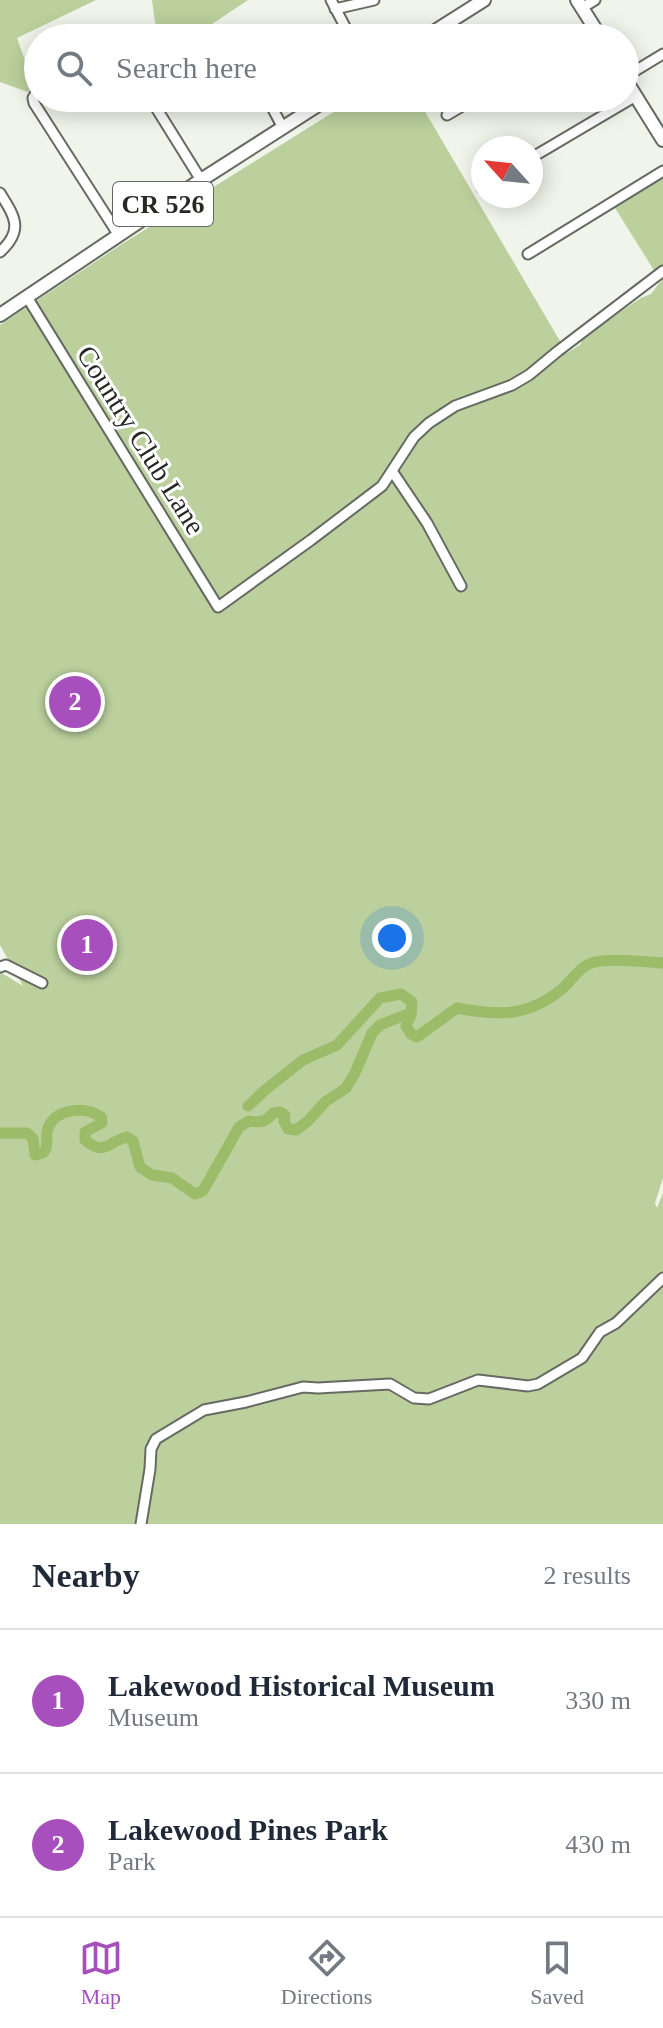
<!DOCTYPE html>
<style>
:root{--surface:#fff;--page:#f6f6f7;--text:#1f2937;--muted:#747a83;--line:#e0e1e3;--accent:#a74fbc}
body{margin:0;font-family:"Times New Roman",serif;background:var(--page);color:var(--text)}
.compass{position:absolute;left:471px;top:136px;width:72px;height:72px;border-radius:50%;background:var(--surface);box-shadow:0 4px 20px #0003;rotate:297deg}
.you{position:absolute;left:392px;top:938px;width:28px;height:28px;margin:-20px;border:6px solid #fff;border-radius:50%;background:#1a73e8;box-shadow:0 0 0 12px #1a73e833}
.badge{display:grid;place-items:center;width:52px;height:52px;border-radius:50%;background:var(--accent);color:#fff;font-size:26px;font-weight:700}
.pin{position:absolute;translate:-50% -50%;border:4px solid #fff;box-shadow:0 2px 8px #0006}
.list{margin:0;padding:0;list-style:none}
h2{display:flex;justify-content:space-between;align-items:center;height:104px;margin:0;padding:0 32px;font-size:34px}
h2 small{font-size:26px;font-weight:400;color:var(--muted)}
.list li{display:grid;grid-template-columns:52px 1fr auto;gap:24px;align-items:center;box-sizing:border-box;height:144px;padding:0 32px;border-top:2px solid var(--line)}
.list b{display:block;font-size:30px;white-space:nowrap}
.list p{margin:0;font-size:26px;white-space:nowrap;color:var(--muted)}
.list em{font-size:26px;font-style:normal;color:var(--muted)}
.icon{flex:none;width:44px;height:44px;fill:none;stroke:currentColor;stroke-width:2;stroke-linecap:round;stroke-linejoin:round}
.map{position:relative;flex:none;width:663px;height:1524px;overflow:hidden}
.search{position:absolute;background:var(--surface);box-shadow:0 4px 20px #0003;left:24px;right:24px;top:24px;height:88px;display:flex;align-items:center;gap:20px;box-sizing:border-box;padding:0 28px;border-radius:44px;color:var(--muted);font-size:30px}
.sheet{height:392px;background:var(--surface)}
nav{display:flex;justify-content:space-around;align-items:center;box-sizing:border-box;height:112px;border-top:2px solid var(--line);background:var(--surface);font-size:22px;color:var(--muted)}
nav a{display:grid;justify-items:center;gap:4px}
nav .on{color:var(--accent)}
.map>svg:first-child{display:block}
</style>
<div class="map">
<svg width="663" height="1524" viewBox="0 0 663 1524">
<rect width="100%" height="100%" fill="#f0f4ea"/>
<path fill="#bbd09d" d="M0,0H96L17,38L34,86L28,92L0,82Z
M152,0H248L191,38H182L155,23Z
M356,98H417L567,353L581,344L584,336L641,298L651,294L660,282L662,283L615,208L663,177V1178L655,1203L657,1208L663,1193V1524H0V972L23,986L0,945V325L122,244Z"/>
<g fill="none" stroke-linecap="round" stroke-linejoin="round">
<path stroke="#9cbc69" stroke-width="11" d="M248,1106L265,1090L303,1060L337,1045L380,998L401,994L412,1002L411,1015L406,1026L411,1034L417,1037L457,1008C498,1016 528,1017 562,989C570,982 579,968 589,964C606,957 643,962 663,963
M0,1133H27L33,1139L35,1155C40,1154 44,1154 46,1148C48,1142 45,1135 48,1128C56,1108 85,1106 101,1117L102,1123L85,1132V1140C105,1157 109,1141 127,1137L133,1141L140,1167L152,1175L172,1178L195,1194L203,1191L239,1127L249,1121C260,1123 266,1122 273,1113L280,1112L285,1115L284,1121L288,1129L296,1130L308,1121L325,1102L346,1088L355,1073L372,1033L380,1025L405,1015H411"/>
<defs>
<path id="minor" d="M331,0L351,38
M582,8L595,0
M335,9L374,0
M233,33L236,38
M117,38L118,33
M578,38L595,28
M625,77L663,54
M38,90L33,98L34,103L118,234
M150,98L201,180
M267,98L283,128
M447,115L476,98
M531,158L636,96
M482,188L483,187
M0,193C15,217 24,230 0,252
M528,254L663,171
M27,297L218,607L311,540L382,486L414,437L429,423L455,406L512,385L529,375L558,351L663,271
M392,471L427,523L461,586
M0,967L6,965L42,983
M141,1524L150,1469L151,1449L156,1439L204,1410L246,1402L303,1387L318,1388L390,1384L414,1398L429,1399L478,1380L528,1386L538,1384L582,1358L600,1332L616,1323L663,1278"/>
<path id="major" d="M577,0L601,38
M424,38L484,0
M625,79L663,140
M0,315L201,180L329,98"/>
</defs>
<use href="#minor" stroke="#676a62" stroke-width="13"/>
<use href="#major" stroke="#676a62" stroke-width="16"/>
<use href="#minor" stroke="#fff" stroke-width="9"/>
<use href="#major" stroke="#fff" stroke-width="12"/>
</g>
<g text-anchor="middle" dominant-baseline="central" stroke-width="6" stroke-linejoin="round" paint-order="stroke">
<rect fill="#fff" stroke="#676866" stroke-width="2" x="113" y="182" width="100" height="44" rx="6"/>
<g font-size="26" font-weight="bold" fill="#262824">
<text x="163" y="204">CR 526</text>
</g>
<g font-size="28" fill="#262824" stroke="#fff">
<text transform="translate(141 440) rotate(58)">Country Club Lane</text>
</g>
</g>
</svg>
<svg class="compass" viewBox="-18 -18 36 36"><path d="M0-13l5 13h-10z" fill="#e53935"/><path d="M0 13l5-13h-10z" fill="#747a83"/></svg>
<div class="you"></div>
<div class="pin badge" style="left:87px;top:945px">1</div>
<div class="pin badge" style="left:75px;top:702px">2</div>
<div class="search"><svg class="icon" aria-label="search" viewBox="0 0 24 24"><circle cx="10" cy="10" r="6"/><path d="M15 15l6 6"/></svg>Search here</div>
</div>
<section class="sheet">
<h2>Nearby<small>2 results</small></h2>
<ul class="list">
<li><span class="badge">1</span><div><b>Lakewood Historical Museum</b><p>Museum</p></div><em>330 m</em></li>
<li><span class="badge">2</span><div><b>Lakewood Pines Park</b><p>Park</p></div><em>430 m</em></li>
</ul>
</section>
<nav>
<a class="on"><svg class="icon" aria-label="map" viewBox="0 0 24 24"><path d="M3 6l6-2 6 2 6-2v14l-6 2-6-2-6 2zM9 4v14M15 6v14"/></svg>Map</a>
<a><svg class="icon" aria-label="directions" viewBox="0 0 24 24"><path d="M12 3l9 9-9 9-9-9zM9 14v-3h6M13 9l2 2-2 2"/></svg>Directions</a>
<a><svg class="icon" aria-label="saved" viewBox="0 0 24 24"><path d="M7 4h10v16l-5-4-5 4z"/></svg>Saved</a>
</nav>
